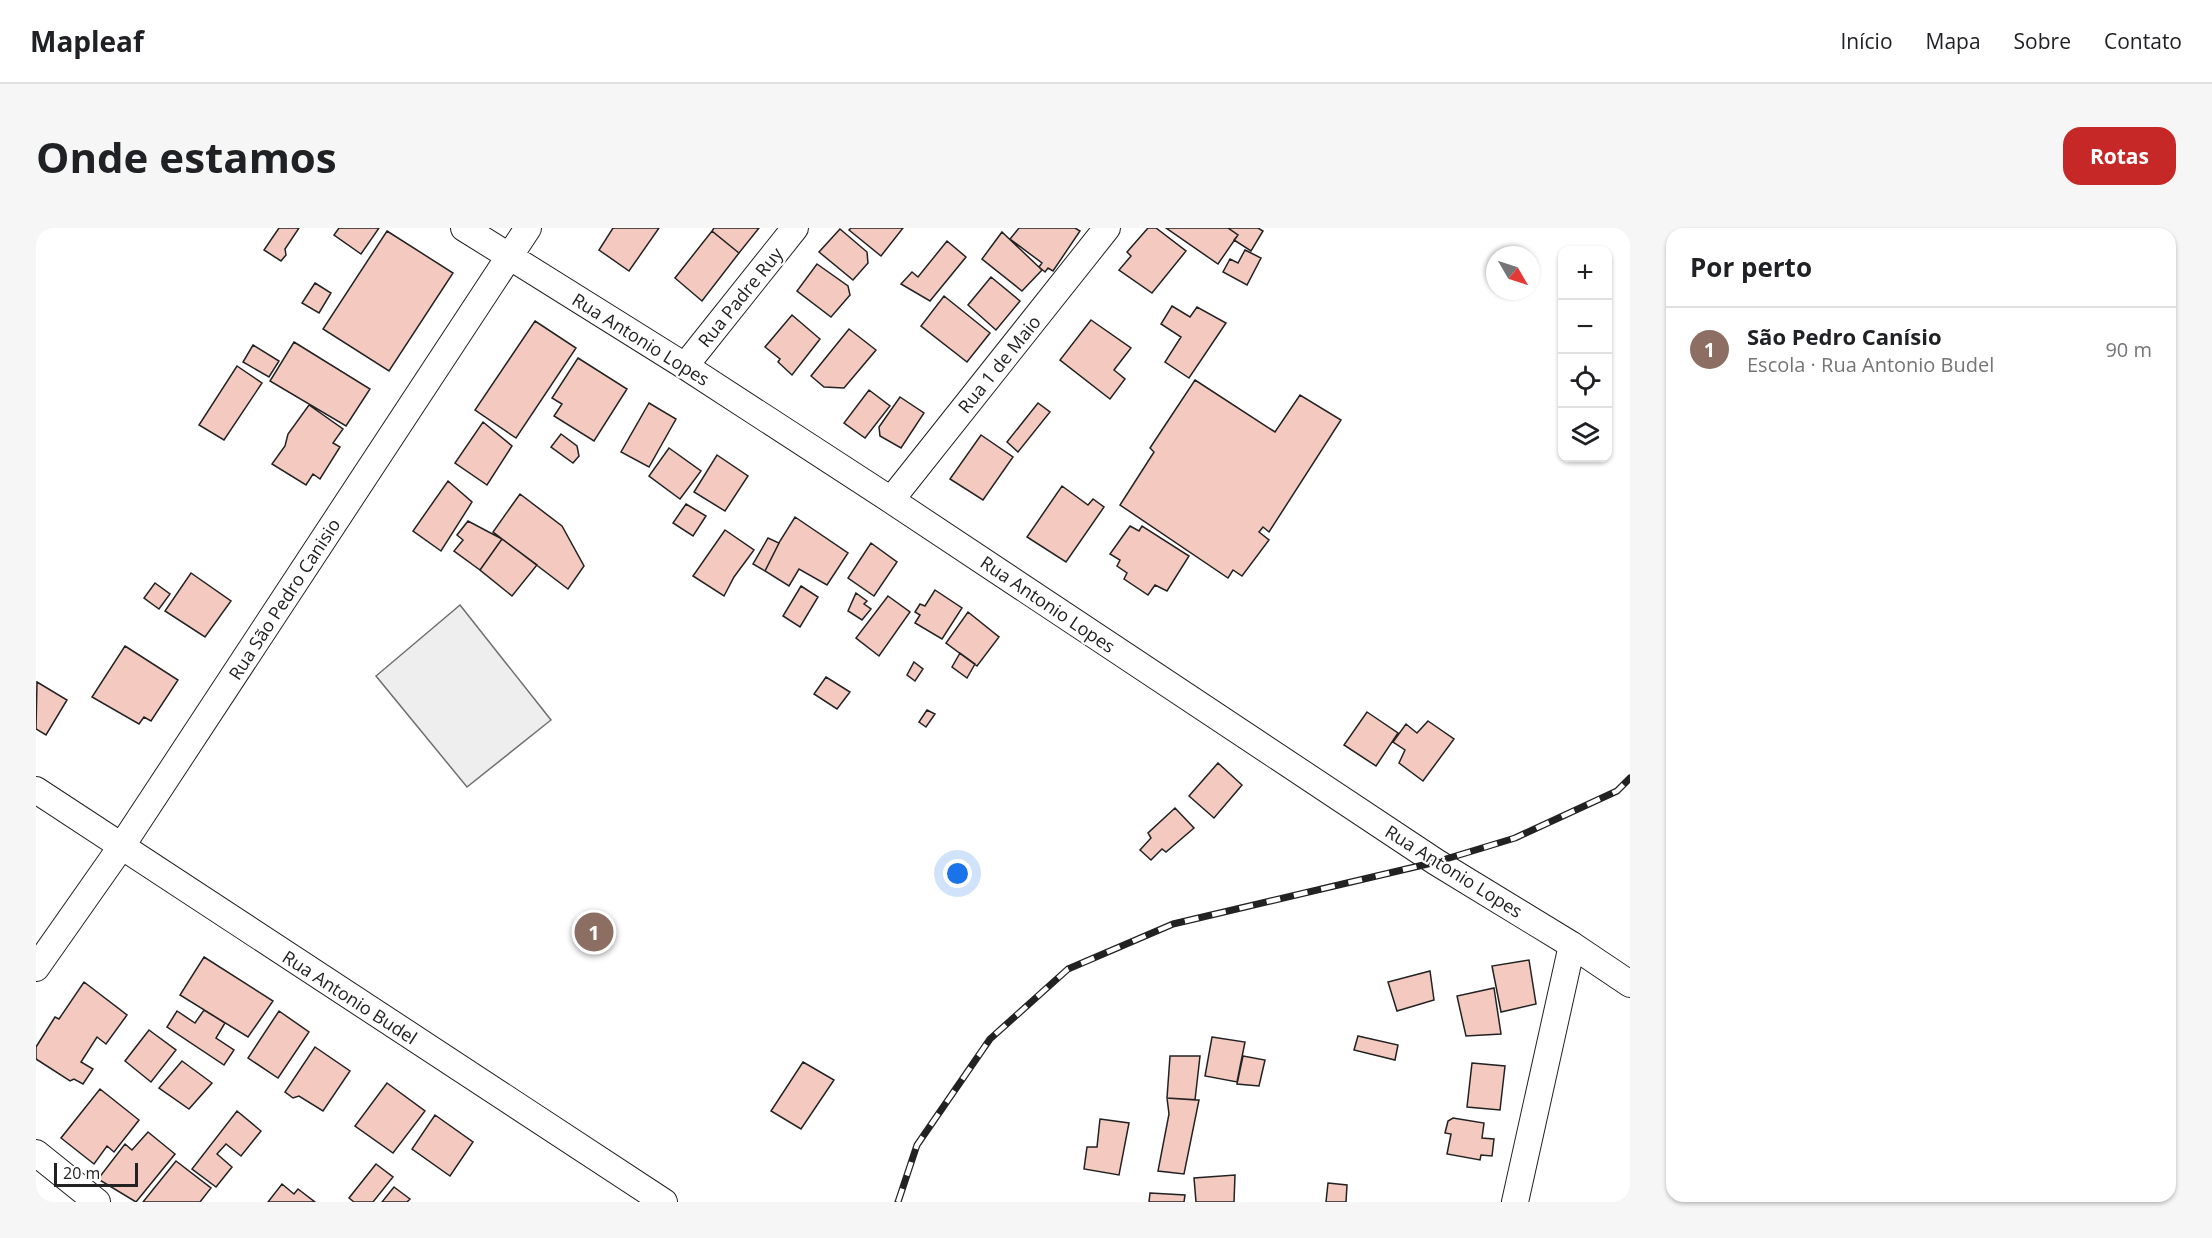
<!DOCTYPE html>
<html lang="pt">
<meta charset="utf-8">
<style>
:root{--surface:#fff;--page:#f6f6f6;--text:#202124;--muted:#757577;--line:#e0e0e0;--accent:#c62828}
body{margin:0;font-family:"Open Sans",sans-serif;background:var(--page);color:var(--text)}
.controls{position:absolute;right:18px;top:18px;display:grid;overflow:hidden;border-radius:12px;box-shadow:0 2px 4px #0004}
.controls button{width:54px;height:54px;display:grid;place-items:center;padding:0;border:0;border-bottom:2px solid var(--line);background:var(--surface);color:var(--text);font:30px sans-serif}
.compass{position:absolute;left:1450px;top:18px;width:54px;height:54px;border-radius:50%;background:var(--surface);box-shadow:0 2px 4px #0004;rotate:129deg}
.scale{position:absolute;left:18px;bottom:15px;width:84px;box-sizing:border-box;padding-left:6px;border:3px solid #222;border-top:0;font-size:16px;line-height:21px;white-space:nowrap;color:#222;-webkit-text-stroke:4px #fff;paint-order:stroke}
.you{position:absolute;left:922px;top:646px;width:21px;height:21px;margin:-15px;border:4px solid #fff;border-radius:50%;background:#1a73e8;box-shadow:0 0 0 9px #1a73e833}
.badge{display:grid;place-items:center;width:39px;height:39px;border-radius:50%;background:var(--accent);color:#fff;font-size:20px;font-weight:700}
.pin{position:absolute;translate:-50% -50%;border:3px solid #fff;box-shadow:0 2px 6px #0006}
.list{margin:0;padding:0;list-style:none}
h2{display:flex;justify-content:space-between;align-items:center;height:78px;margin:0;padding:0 24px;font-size:26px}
h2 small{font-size:20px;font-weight:400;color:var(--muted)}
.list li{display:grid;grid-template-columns:39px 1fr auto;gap:18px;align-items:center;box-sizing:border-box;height:84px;padding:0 24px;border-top:2px solid var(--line)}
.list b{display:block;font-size:22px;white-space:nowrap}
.list p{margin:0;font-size:20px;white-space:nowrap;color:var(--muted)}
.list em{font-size:20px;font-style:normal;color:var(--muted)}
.icon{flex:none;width:33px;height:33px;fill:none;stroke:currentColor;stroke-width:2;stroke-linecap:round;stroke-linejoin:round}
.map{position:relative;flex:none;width:1594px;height:974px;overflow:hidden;border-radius:18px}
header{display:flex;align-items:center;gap:36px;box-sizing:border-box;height:84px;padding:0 30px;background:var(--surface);border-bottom:2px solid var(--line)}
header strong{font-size:28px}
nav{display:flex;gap:33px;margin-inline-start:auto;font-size:21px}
.intro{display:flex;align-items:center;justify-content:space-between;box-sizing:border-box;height:144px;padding:0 36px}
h1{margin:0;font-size:42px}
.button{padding:15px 27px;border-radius:18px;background:var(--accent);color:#fff;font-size:21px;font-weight:700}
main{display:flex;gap:36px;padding:0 36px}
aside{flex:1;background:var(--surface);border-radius:18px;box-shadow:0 2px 4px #0004}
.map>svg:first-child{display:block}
</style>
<header>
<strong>Mapleaf</strong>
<nav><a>Início</a><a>Mapa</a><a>Sobre</a><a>Contato</a></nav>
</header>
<div class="intro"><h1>Onde estamos</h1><a class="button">Rotas</a></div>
<main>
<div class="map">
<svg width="1594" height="974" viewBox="0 0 1594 974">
<rect width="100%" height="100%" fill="#fff"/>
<path fill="#eee" stroke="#6f6f6f" stroke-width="1.5" d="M424,377L515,492L431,559L340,448Z"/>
<path fill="#f3c9c0" stroke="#222" stroke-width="1.5" d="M243,0H263L249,21L250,27L245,33L228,22Z
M303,0H343L325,26L298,7Z
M577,0H623L593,43L563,22Z
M678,0H723L703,25L676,3Z
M815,0H867L845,28L813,2Z
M983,0H1039L1044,3L1017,43L1012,40L1009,44L1003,39L1006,35L974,11Z
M1112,0H1120L1150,23L1116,65L1083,42L1095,28L1091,24Z
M1130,0H1192L1202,7L1182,36Z
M1192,0H1222L1227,3L1215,23L1198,12L1202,7Z
M804,1L831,24L832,35L817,52L783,24Z
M351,3L417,45L353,143L287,101Z
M676,3L703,25L666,73L639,50Z
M966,4L1006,42L986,63L946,31Z
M911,13L930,29L894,73L865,56L876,44L882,49Z
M1209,22L1225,30L1211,57L1187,44L1194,31L1202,35Z
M781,36L812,58L814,67L795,89L761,63Z
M955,49L984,73L960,102L932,77Z
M279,55L295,65L283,85L266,75Z
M908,68L954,105L931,134L885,98Z
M1136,78L1154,89L1161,79L1190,95L1153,150L1129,134L1145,109L1125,96Z
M756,87L784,111L756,147L742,134L744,131L729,119Z
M1055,92L1095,120L1078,142L1089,151L1074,171L1024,132Z
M499,93L540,120L480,210L439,182Z
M813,101L840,122L808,160L788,159L775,148Z
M258,114L334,161L310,198L234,153Z
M217,117L243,133L233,149L207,134Z
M542,130L591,161L558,213L518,188L526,176L516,170Z
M201,138L226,155L188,212L163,197Z
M1159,152L1239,204L1264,167L1305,192L1233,304L1227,299L1223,304L1233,312L1206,348L1197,342L1192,350L1084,277L1118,224L1114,220Z
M833,162L854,178L829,210L808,195Z
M864,169L888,185L865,220L844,208L843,199Z
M613,175L640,191L613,239L585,224Z
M1002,175L1014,184L982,224L971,214Z
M273,177L307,201L297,215L304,219L284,251L277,246L270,257L236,236L249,218L252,206Z
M447,194L476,218L451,257L419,235Z
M525,206L541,218L543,228L537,235L515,219Z
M945,207L977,229L947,272L914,251Z
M633,220L665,243L644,271L613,248Z
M681,227L712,248L689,283L658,264Z
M412,253L436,274L405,323L377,303Z
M1026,258L1052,277L1057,271L1068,279L1030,334L991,309Z
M484,266L526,298L548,338L532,361L457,304Z
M650,276L670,288L657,308L637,295Z
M759,289L812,325L791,357L763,341L753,358L729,343L744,313Z
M432,293L466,311L444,342L418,323L427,312L421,307Z
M1094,298L1103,303L1106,298L1153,328L1131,363L1119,357L1112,367L1088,351L1091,345L1081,338L1084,332L1074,326Z
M689,302L718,322L698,349L688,368L657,348Z
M732,310L743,315L729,343L717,336Z
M466,311L501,337L476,368L444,342Z
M835,315L861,334L838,368L812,350Z
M155,345L195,373L169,409L129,383Z
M119,355L134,366L123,381L108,370Z
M765,358L782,369L764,399L747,388Z
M899,362L926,380L906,411L879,395L884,387L879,384L884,376L889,378Z
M820,365L831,373L828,376L835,381L826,392L812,383Z
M852,368L874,384L843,428L820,410Z
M932,384L963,409L941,438L910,415Z
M89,418L142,452L115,493L108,489L103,496L56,469Z
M924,425L939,436L931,450L916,439Z
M878,434L887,441L879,453L871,447Z
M790,449L814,464L801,481L778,466Z
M1,454L31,472L10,507L0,501Z
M891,482L899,486L890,499L883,494Z
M1331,484L1362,505L1340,538L1308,517Z
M1392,493L1418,511L1387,553L1363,535L1369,522L1357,514L1370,496L1381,505Z
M1182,535L1206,557L1178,590L1153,568Z
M1139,580L1158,600L1130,624L1126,621L1115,632L1104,622L1115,610L1112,605Z
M168,729L237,773L212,809L144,767Z
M1493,732L1500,776L1465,784L1456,738Z
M1394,743L1398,772L1361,783L1352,754Z
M48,754L91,787L70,816L61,809L45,834L57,841L47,856L38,851L34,853L0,831V819L19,789L23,791Z
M1458,760L1465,806L1430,808L1421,768Z
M168,782L189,795L180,810L198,822L188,837L131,799L141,783L159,795Z
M243,783L273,804L242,850L212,830Z
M113,802L140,822L115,854L89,833Z
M1322,808L1362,817L1359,832L1318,822Z
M1176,809L1209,814L1201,854L1169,848Z
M279,819L314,843L287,883L263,868L257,870L249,864Z
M1134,828H1164L1159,872L1131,870Z
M1207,828L1229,832L1223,858L1201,856Z
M146,833L176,855L153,881L123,860Z
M767,834L798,852L765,901L735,883Z
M1436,835L1469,838L1464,882L1431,879Z
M351,855L389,883L357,925L319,898Z
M64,861L103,892L78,924L71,918L58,936L25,910Z
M1131,870L1163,872L1148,946L1122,943L1133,886Z
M201,883L225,903L205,928L190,916L181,926L196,939L180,959L156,941Z
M399,887L437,914L414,948L376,921Z
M1417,890L1448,895L1446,910L1458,911L1456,928L1445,927L1444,932L1411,926L1415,906L1409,905L1412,893Z
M1064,891L1093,895L1083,947L1048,941L1051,919H1061Z
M112,904L139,926L100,974L62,951L89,916L96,922Z
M140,933L175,960L164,974H107Z
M340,936L357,949L337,974H318L313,970Z
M1199,947L1198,974H1160L1158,950Z
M1292,955L1311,957L1310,974H1290Z
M246,956L258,966L262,961L279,974H232Z
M358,959L374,971L371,974H346Z
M1114,965L1149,967L1148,974H1113Z"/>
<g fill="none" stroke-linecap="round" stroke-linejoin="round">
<defs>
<path id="minor" d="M428,0L649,138L855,272L1400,634L1536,717L1594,756
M649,138L759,0
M855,272L1071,0
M0,562L628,974
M0,740L85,619L492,0
M0,925L61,974
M1479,974L1536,717"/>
</defs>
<use href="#minor" stroke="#222" stroke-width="28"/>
<use href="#minor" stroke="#fff" stroke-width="26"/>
<defs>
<path id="rail" d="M862,974L881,917L954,811L1032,741L1137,696L1400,634L1479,610L1581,563L1594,550"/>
</defs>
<use href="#rail" stroke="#222" stroke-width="7"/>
<use href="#rail" stroke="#fff" stroke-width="4.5" stroke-dasharray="14" stroke-linecap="butt"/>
</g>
<g text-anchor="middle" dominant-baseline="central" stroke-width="4.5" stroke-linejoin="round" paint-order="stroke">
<g font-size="18" fill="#222" stroke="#fff">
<text transform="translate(704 69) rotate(-51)">Rua Padre Ruy</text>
<text transform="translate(605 111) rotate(32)">Rua Antonio Lopes</text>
<text transform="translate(963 136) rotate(-51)">Rua 1 de Maio</text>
<text transform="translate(248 371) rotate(-57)">Rua São Pedro Canisio</text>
<text transform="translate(1012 376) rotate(34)">Rua Antonio Lopes</text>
<text transform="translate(1418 643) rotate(32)">Rua Antonio Lopes</text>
<text transform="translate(314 769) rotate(33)">Rua Antonio Budel</text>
</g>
</g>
</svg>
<div class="controls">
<button>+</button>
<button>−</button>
<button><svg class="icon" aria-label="locate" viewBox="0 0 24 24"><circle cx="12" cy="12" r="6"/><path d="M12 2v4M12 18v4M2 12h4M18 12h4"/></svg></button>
<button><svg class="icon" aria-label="layers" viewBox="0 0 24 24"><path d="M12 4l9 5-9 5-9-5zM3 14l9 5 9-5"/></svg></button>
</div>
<svg class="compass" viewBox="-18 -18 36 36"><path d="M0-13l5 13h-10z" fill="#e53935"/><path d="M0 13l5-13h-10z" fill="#757577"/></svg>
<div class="scale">20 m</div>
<div class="you"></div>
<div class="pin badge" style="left:558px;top:704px;background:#8d6e63">1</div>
</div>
<aside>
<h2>Por perto<small></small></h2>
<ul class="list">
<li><span class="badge" style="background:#8d6e63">1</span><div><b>São Pedro Canísio</b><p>Escola · Rua Antonio Budel</p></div><em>90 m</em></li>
</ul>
</aside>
</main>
